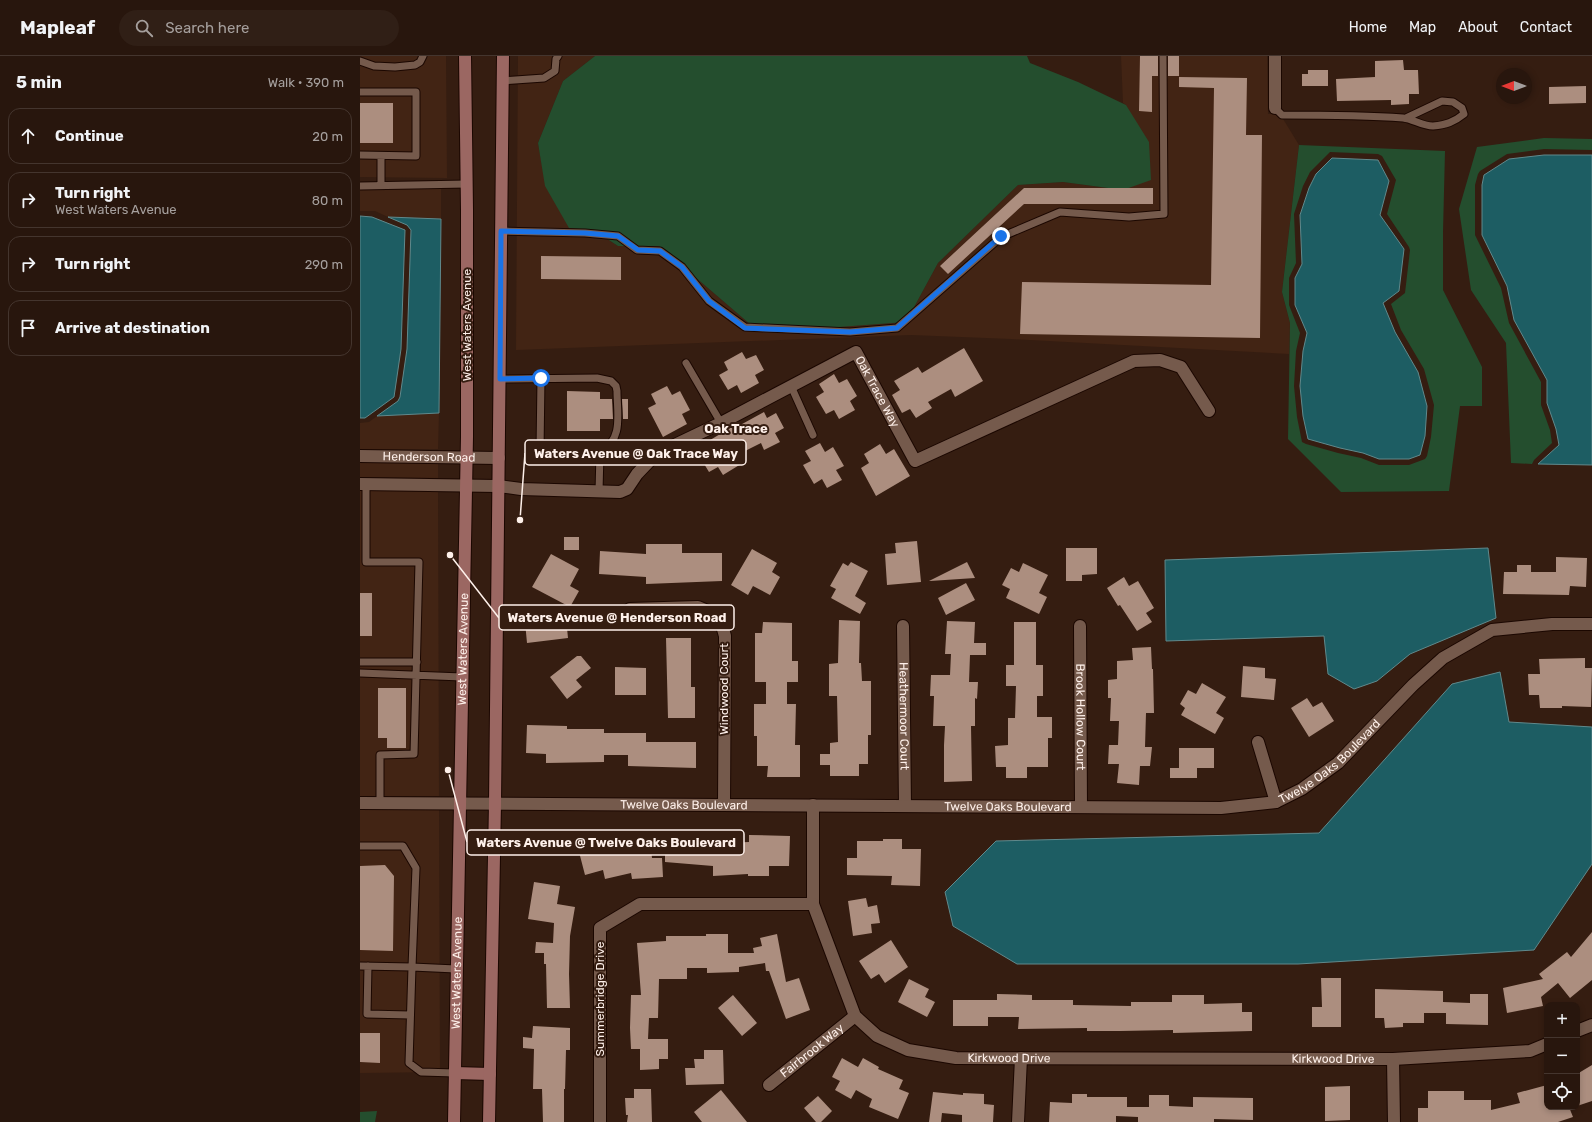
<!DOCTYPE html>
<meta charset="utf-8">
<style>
:root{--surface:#28160d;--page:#301f16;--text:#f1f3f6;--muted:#a59f9d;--line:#44352e}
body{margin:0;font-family:Rubik,sans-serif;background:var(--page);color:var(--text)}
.controls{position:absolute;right:12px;bottom:12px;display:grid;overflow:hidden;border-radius:8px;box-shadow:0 2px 6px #0003}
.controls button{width:36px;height:36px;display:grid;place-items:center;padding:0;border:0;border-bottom:1px solid var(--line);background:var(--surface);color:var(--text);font:20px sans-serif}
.compass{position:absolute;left:1136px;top:12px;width:36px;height:36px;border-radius:50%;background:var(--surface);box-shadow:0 2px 6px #0003;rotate:270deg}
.stop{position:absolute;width:12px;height:12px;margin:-9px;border:3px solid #1a73e8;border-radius:50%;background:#fff}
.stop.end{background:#1a73e8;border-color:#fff;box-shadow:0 1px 4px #0008}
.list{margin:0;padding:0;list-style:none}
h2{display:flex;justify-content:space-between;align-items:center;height:52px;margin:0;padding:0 16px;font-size:17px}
h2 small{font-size:13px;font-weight:400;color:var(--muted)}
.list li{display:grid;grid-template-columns:26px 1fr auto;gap:12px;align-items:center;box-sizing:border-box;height:56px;margin:0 8px 8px;padding:0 8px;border:1px solid var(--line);border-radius:12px}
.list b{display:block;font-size:15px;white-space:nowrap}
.list p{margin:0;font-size:13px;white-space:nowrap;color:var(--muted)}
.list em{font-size:13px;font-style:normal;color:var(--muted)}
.icon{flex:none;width:22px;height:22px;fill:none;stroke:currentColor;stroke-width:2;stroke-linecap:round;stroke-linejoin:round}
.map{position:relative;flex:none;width:1232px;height:1066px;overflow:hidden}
header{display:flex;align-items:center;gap:24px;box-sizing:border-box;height:56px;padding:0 20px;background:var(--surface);border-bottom:1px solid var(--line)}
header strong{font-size:19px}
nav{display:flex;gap:22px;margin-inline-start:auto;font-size:14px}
.search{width:280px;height:36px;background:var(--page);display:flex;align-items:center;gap:10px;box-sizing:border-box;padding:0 14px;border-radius:22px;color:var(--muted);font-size:15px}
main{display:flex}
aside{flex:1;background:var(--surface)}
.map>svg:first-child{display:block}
</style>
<header>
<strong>Mapleaf</strong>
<div class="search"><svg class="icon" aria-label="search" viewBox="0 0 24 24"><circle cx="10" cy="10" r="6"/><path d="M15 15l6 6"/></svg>Search here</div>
<nav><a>Home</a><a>Map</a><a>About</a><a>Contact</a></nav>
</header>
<main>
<aside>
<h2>5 min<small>Walk · 390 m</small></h2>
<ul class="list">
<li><svg class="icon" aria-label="ahead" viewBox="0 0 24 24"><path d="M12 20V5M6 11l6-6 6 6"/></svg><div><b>Continue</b></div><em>20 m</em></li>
<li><svg class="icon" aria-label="right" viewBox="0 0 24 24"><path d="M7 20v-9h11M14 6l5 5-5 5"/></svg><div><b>Turn right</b><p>West Waters Avenue</p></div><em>80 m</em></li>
<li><svg class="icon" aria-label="right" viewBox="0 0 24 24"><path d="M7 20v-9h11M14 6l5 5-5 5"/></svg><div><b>Turn right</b></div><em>290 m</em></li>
<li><svg class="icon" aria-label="arrive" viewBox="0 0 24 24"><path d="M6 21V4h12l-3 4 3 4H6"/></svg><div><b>Arrive at destination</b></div></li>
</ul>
</aside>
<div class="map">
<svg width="1232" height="1066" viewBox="0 0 1232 1066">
<rect width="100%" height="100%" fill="#351d11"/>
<path fill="#422414" d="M0,0H86L87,122L0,121Z
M158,0H235L203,25L178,87L186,130L235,175L258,190H299L398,275L479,271L546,266L578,207L658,129L703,126L763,134L766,49L763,47L761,0H907L908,58H920L939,89L922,236L930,267L929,298L651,283L551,279L156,294Z
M0,127H81V163L28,161L15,155H0Z
M79,357L78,393H0V367L9,366L17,360Z
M0,406L78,407V422L0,421Z
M0,435H78L79,740H0Z
M0,753L79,754L80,1016L0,1017Z"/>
<path fill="#244e2e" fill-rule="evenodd" d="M235,0H667L670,7L718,26L766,49L789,86L791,124L763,134L703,126L658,129L578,207L546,266L479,271L398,275L299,190H258L235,175L209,172L185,130L178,87L203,25Z
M1184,82L1232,83V94L1184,93L1147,98L1120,115L1118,118L1115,129V179L1141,232L1149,267L1181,326V349L1190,374L1192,387L1174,404L1172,408L1151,407L1146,287L1111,234L1099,153L1117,91Z
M939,89L1085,95L1083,176V234L1122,311V350H1100L1089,435L981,436L928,383L930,267L922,236ZM970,96L1018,98L1022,100L1036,124L1027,158L1049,191L1050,194L1045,237L1031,248L1041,274L1064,313L1074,349L1071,381L1067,400L1065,403L1049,409H1019L1001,402L978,397L946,388L942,386L937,361L934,330L936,295L940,277L929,249V222L936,207L934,158L943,130L950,116Z
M17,1055L15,1066H0V1056Z"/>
<path fill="#1d5d63" stroke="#60898c" d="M1184,99H1232V409L1178,408L1199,389L1196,373L1187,347V324L1154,264L1147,230L1122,179V129L1124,119L1149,103Z
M972,102L1018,104L1029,125L1020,159L1044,193L1039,235L1023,247L1035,276L1058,316L1067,350L1065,380L1060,399L1049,403H1019L1003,397L980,392L948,383L943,360L940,330L943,295L947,277L935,249V222L942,208L940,159L949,132L956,118Z
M0,160L12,161L45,174L41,293L34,341L5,362H0Z
M28,161L81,163L79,357L17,360L38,345L40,341L47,293L51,174L47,169Z
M1128,492L1136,562L1050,598L1017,625L994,633L968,618L964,580L806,585L805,504Z
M1140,616L1149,666L1232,671V808L1174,894L938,908H657L593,870L585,836L636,785L959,777L1092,628Z"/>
<path fill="#ac8e7f" d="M780,0H798V20H792V56L779,55Z
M808,0H819V20H808Z
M1043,4L1044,14H1058L1059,38H1049V48L1031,49V44L977,45L976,23L1015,21V5Z
M948,14H968V30H942V18H948Z
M819,21L887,22L886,79H902L900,282L660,278L662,226L851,229L854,32L819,31Z
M1226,30V47L1189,48V31Z
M0,47H33V87H0Z
M664,132H793V148H664L588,218L580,210Z
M181,200L261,201V224L181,223Z
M604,292L623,325L595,341L591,333L568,346L572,352L556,362L550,353L542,357L532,339L540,334L534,325L558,311L562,317Z
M382,296L386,303L396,299L404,314L395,319L399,327L381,337L377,329L368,334L359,319L368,314L364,306Z
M474,318L479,327L487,323L497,340L490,345L495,354L479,363L474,354L466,358L456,341L464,336L459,328Z
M307,330L312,339L320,335L330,354L322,358L327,368L303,381L288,352L296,348L291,338Z
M207,335L240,336V343H252L253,363H240V375H207Z
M262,343H268V363H263Z
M404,356L407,362L416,357L424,372L415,377L420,386L404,394L401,387L389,393L376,400L381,408L363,419L358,411L349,416L335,393L372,371L373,373Z
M460,387L465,396L473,391L484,410L476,414L482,424L467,432L462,423L454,428L443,409L451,405L445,395Z
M520,388L526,398L534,393L550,420L516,440L501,412L509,407L504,398Z
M204,481H219V494H204Z
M557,485L561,526L527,529L525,498L536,497L535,487Z
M286,488H322V497H362V525L286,528V521L239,518L240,495L286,498Z
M706,492H737V518L722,519V525H706Z
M392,493L417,507L412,516L420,521L410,539L393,530L388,539L371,529Z
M191,498L219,513L210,530L219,535L210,551L172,531Z
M1196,501L1227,502L1226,531L1210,530L1209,539L1143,538L1144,516H1157V509H1171V516H1196Z
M491,506L508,515L495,540L506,547L500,558L471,542L476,533L470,530L483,507L488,510Z
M607,506L615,522L570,525H569Z
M663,507L688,519L679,537L687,541L679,558L646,542L650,533L642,529L651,512L659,516Z
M764,521L769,530L778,525L794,552L786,557L792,566L777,575L760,549L758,550L747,532Z
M606,527L615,544L586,559L578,542Z
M0,537H12V580H0Z
M206,562L208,582L167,587L165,566Z
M479,564L500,565L499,607H501L502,625H511V679H508V708H499V720H470V709H460V698H470V687L478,686L477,640H469V608L478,607Z
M587,565L615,566L614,587H626V599H610L609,626H618L617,643L615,642V670H611L612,725L584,726V689L585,670H573L574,640H570L571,619H590L591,598H585Z
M403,566L432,567V605H438V626H427V648H436L435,689H440V721H407L408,710H397V680H394V648H406V626H395V577H402Z
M654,566H676V609H683V640H677V661H692V682H688V711H667V722H646V711H636L635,690L648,689V662H655L656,630H646V609H654Z
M306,582H331V631H335V662H308Z
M791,591L792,613H793L794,657H786L785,691H792L790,710H780L779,729L757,727L759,708H748L749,689H758L759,665H750L751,642H748V624L757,623V605L773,604L772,592Z
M217,600H221L231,612L216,624L222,631L207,643L190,621Z
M1225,602V612H1232L1231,651L1202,650V652H1180L1179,639H1169L1168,618H1180L1179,603Z
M883,610L905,612V622L916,623L914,644L881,641Z
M255,611L286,612V639H255Z
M842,627L866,641L856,657L864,662L855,678L821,659L825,652L820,648L828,634L836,638Z
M18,632H46V692H27V682H18Z
M947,642L953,651L962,646L974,665L949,681L931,652Z
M167,669L207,670V673H244V677H286V686H336V712L268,710V699H244V706L186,707V698L166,697Z
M819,692H854V712H837V722H810V712H819Z
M389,779L430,780L429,810H409V820H388V818L353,820V810L305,806V796L322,798L323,787L334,788L333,798H363L362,787L389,786Z
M253,783L256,795L291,793L292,802H302L303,821L272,823L271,817L245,823L243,814L225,819L218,792Z
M523,783H542V793H561L560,830L531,829L532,820L487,819V802H497V785H523Z
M25,809L34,820L33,895L0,894V810Z
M174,826L200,830L197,848L215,851L210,880L209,918L210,952H187L186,908H184V897H175L176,886L193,887L194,867L168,863Z
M506,842L508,851L517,849L520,867L511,868L512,877L493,880L488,845Z
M1232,876V924L1210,942L1198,927L1181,941L1183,950L1147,957L1143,932L1183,923L1179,918L1207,896L1211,901Z
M346,878H368V897H394L393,892L402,890L400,882L417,878L426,926L439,922L450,954L426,963L409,915H406L405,907L379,911V916L347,917V912H327V923H299L298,962H289L288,983H308V1003H299V1013L280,1014V993H271L270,972L271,939H281L277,887L306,885V880H346Z
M531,884L548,911L525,927L519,918L511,923L499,905Z
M961,922H981V971H952V951H962Z
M549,923L569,933L565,941L575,946L567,961L538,946Z
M1015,933L1083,935V946L1110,947V938H1128V969L1086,968V957H1064V967H1043V971L1025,972L1024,962H1015Z
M637,938L672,939V944H713V949L771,950V946H812V939H844V948L882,947V956H892V975L813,977V974L760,975H727V972L658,973L659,961H628V970H593V944H637Z
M373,939L397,967L382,980L358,952Z
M173,970L210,972V994H206L205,1033H204V1066H183L182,1033H173L174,993L163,992V981L172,982Z
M0,977H20V1007L0,1006Z
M344,994H363L364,1028L326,1029L325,1012H335L334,1003H344Z
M482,1002L498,1011L503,1002L519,1011L518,1013L543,1024L539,1033L549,1037L538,1063L509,1051L512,1043L496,1034L491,1043L475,1034L480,1025L472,1021Z
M1232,1009V1045L1217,1050V1018Z
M1187,1029V1051H1209L1213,1061L1198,1066H1058V1052H1068V1035H1104V1044H1131V1054L1160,1047L1157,1037Z
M990,1030V1064L965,1065V1031Z
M274,1033H291L292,1066H267L268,1059H266L265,1042H274Z
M361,1034L387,1066H342L334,1056Z
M573,1036L603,1039V1037L624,1038V1048L634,1049L633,1066H602V1059L582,1057L581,1066H569Z
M712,1038H727V1041H767V1051H789V1039H809V1050L833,1051V1041L893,1042V1064L854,1063V1066H778V1061L756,1060V1066H689L690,1046L712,1047Z
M458,1040L472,1055L461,1066H456L444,1052Z"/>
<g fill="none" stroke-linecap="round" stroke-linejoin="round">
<defs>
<path id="service" d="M0,5L14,10L35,11L55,9L60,6L63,0
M142,25L184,22L195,15L196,3L198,0
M0,36H56V100L0,99
M915,52L922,59C963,59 1003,59 1043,62C1053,63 1062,70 1073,70C1086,69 1094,66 1104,58L1102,52L1093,46L1082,45L1046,62
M21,129V100
M0,130L107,128
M141,175L225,177L258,180L277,194L300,195L322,211L349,245L385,271L490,276L537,272L641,181L700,156L769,161L804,158L803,0
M326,307L361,367
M140,323L237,322L251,325L256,330L257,335C257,357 264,384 240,396L180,395L181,322
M431,330L453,379
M6,428V506H59L54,698L20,699V747
M239,436L240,396
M0,606H57
M0,617L102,621
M0,790H43L56,812L52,911L96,913
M0,910L52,911L49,1007L61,1016L95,1017
M8,910L7,958L50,959"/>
<g id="minor">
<path d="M915,0V52"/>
<path id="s1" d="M138,430L161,433L260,436L267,433L277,418L296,398L361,367L496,296L555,405L774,305L800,304L821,311L849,355"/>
<path d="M250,567L270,553L338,551L352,557L361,566L365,580L364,749"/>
<path id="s2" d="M543,570L545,750"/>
<path id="s3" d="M720,570L721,751"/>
<path d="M898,686L916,746"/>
<path id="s4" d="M0,747L861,752L916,746L942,733L978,707L1053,629L1083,602L1132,574L1192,568H1232"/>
<path id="s5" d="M453,749V848L495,960L517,980L548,994L596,1002L1033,1003L1170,995L1187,988"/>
<path d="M1217,975L1232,969"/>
<path d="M1033,1003L1034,1066"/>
<path id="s6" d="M409,1029L495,960"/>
<path d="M240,1066V872L280,848H453"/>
<path d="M658,1066L661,1002"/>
</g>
<g id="tertiary">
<path id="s7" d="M0,400L139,402"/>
<path d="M0,428L138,430"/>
</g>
<g id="secondary">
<path d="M95,1017L130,1018"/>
<path id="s8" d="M94,1066L107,381V154L105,0"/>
<path d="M129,1066L135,747L143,0"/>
</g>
</defs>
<use href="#service" stroke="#1b0700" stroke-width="9"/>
<use href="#minor" stroke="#1b0700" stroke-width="14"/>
<use href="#tertiary" stroke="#1b0700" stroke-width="14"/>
<use href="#secondary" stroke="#1b0700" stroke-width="14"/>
<use href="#service" stroke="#755a4c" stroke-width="7"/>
<use href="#minor" stroke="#755a4c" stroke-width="12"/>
<use href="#tertiary" stroke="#755a4c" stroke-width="12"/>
<use href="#secondary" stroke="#9b6762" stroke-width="12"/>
</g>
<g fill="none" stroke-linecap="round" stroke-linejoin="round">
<path stroke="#1a73e8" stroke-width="5" d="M181,322L140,323L141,175L225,177L258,180L278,194L300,195L322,211L349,245L385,272L490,276L537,272L641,180"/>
</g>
<g text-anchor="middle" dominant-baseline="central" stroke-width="4" stroke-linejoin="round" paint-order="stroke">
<g font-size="12" fill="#fef0ea" stroke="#351d11">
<text transform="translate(107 269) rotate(-90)">West Waters Avenue</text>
<text stroke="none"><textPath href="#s1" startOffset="445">Oak Trace Way</textPath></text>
<text stroke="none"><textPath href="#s7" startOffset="69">Henderson Road</textPath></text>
<text stroke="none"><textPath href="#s8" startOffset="473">West Waters Avenue</textPath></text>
<text transform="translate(364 633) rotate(-90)">Windwood Court</text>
<text stroke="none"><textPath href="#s2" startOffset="90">Heathermoor Court</textPath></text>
<text stroke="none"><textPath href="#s3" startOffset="91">Brook Hollow Court</textPath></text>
<text stroke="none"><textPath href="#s4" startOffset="984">Twelve Oaks Boulevard</textPath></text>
<text stroke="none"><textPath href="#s4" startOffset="324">Twelve Oaks Boulevard</textPath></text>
<text stroke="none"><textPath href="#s4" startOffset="648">Twelve Oaks Boulevard</textPath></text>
<text stroke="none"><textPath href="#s8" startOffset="149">West Waters Avenue</textPath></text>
<text transform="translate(240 943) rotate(-90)">Summerbridge Drive</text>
<text stroke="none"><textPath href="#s6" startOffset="55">Fairbrook Way</textPath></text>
<text stroke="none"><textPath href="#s5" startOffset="384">Kirkwood Drive</textPath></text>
<text stroke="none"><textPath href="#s5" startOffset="708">Kirkwood Drive</textPath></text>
</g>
<g font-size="13" font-weight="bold" fill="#fef0ea" stroke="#351d11">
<text x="376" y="372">Oak Trace</text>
</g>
</g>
<path fill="none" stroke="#fef0ea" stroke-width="1.5" d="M160 464L165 397M90 499L139 562M88 714L107 786"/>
<g fill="#fef0ea" stroke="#351d11" stroke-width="1.5">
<circle cx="160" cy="464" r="4"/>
<circle cx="90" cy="499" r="4"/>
<circle cx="88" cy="714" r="4"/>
</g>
<g fill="#351d11" stroke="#fef0ea" stroke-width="1.5">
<rect x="165" y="384" width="221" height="25" rx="4"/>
<rect x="139" y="549" width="235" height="25" rx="4"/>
<rect x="107" y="774" width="277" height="25" rx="4"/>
</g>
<g font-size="13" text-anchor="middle" font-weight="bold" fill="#fef0ea">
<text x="276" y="402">Waters Avenue @ Oak Trace Way</text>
<text x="257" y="566">Waters Avenue @ Henderson Road</text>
<text x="246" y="791">Waters Avenue @ Twelve Oaks Boulevard</text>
</g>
</svg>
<div class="controls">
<button>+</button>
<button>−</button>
<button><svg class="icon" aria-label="locate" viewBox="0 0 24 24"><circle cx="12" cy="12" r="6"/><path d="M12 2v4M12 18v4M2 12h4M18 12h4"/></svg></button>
</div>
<svg class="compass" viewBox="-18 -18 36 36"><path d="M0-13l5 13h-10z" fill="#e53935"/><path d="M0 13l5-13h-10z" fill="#a59f9d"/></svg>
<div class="stop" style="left:181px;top:322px"></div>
<div class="stop end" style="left:641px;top:180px"></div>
</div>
</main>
